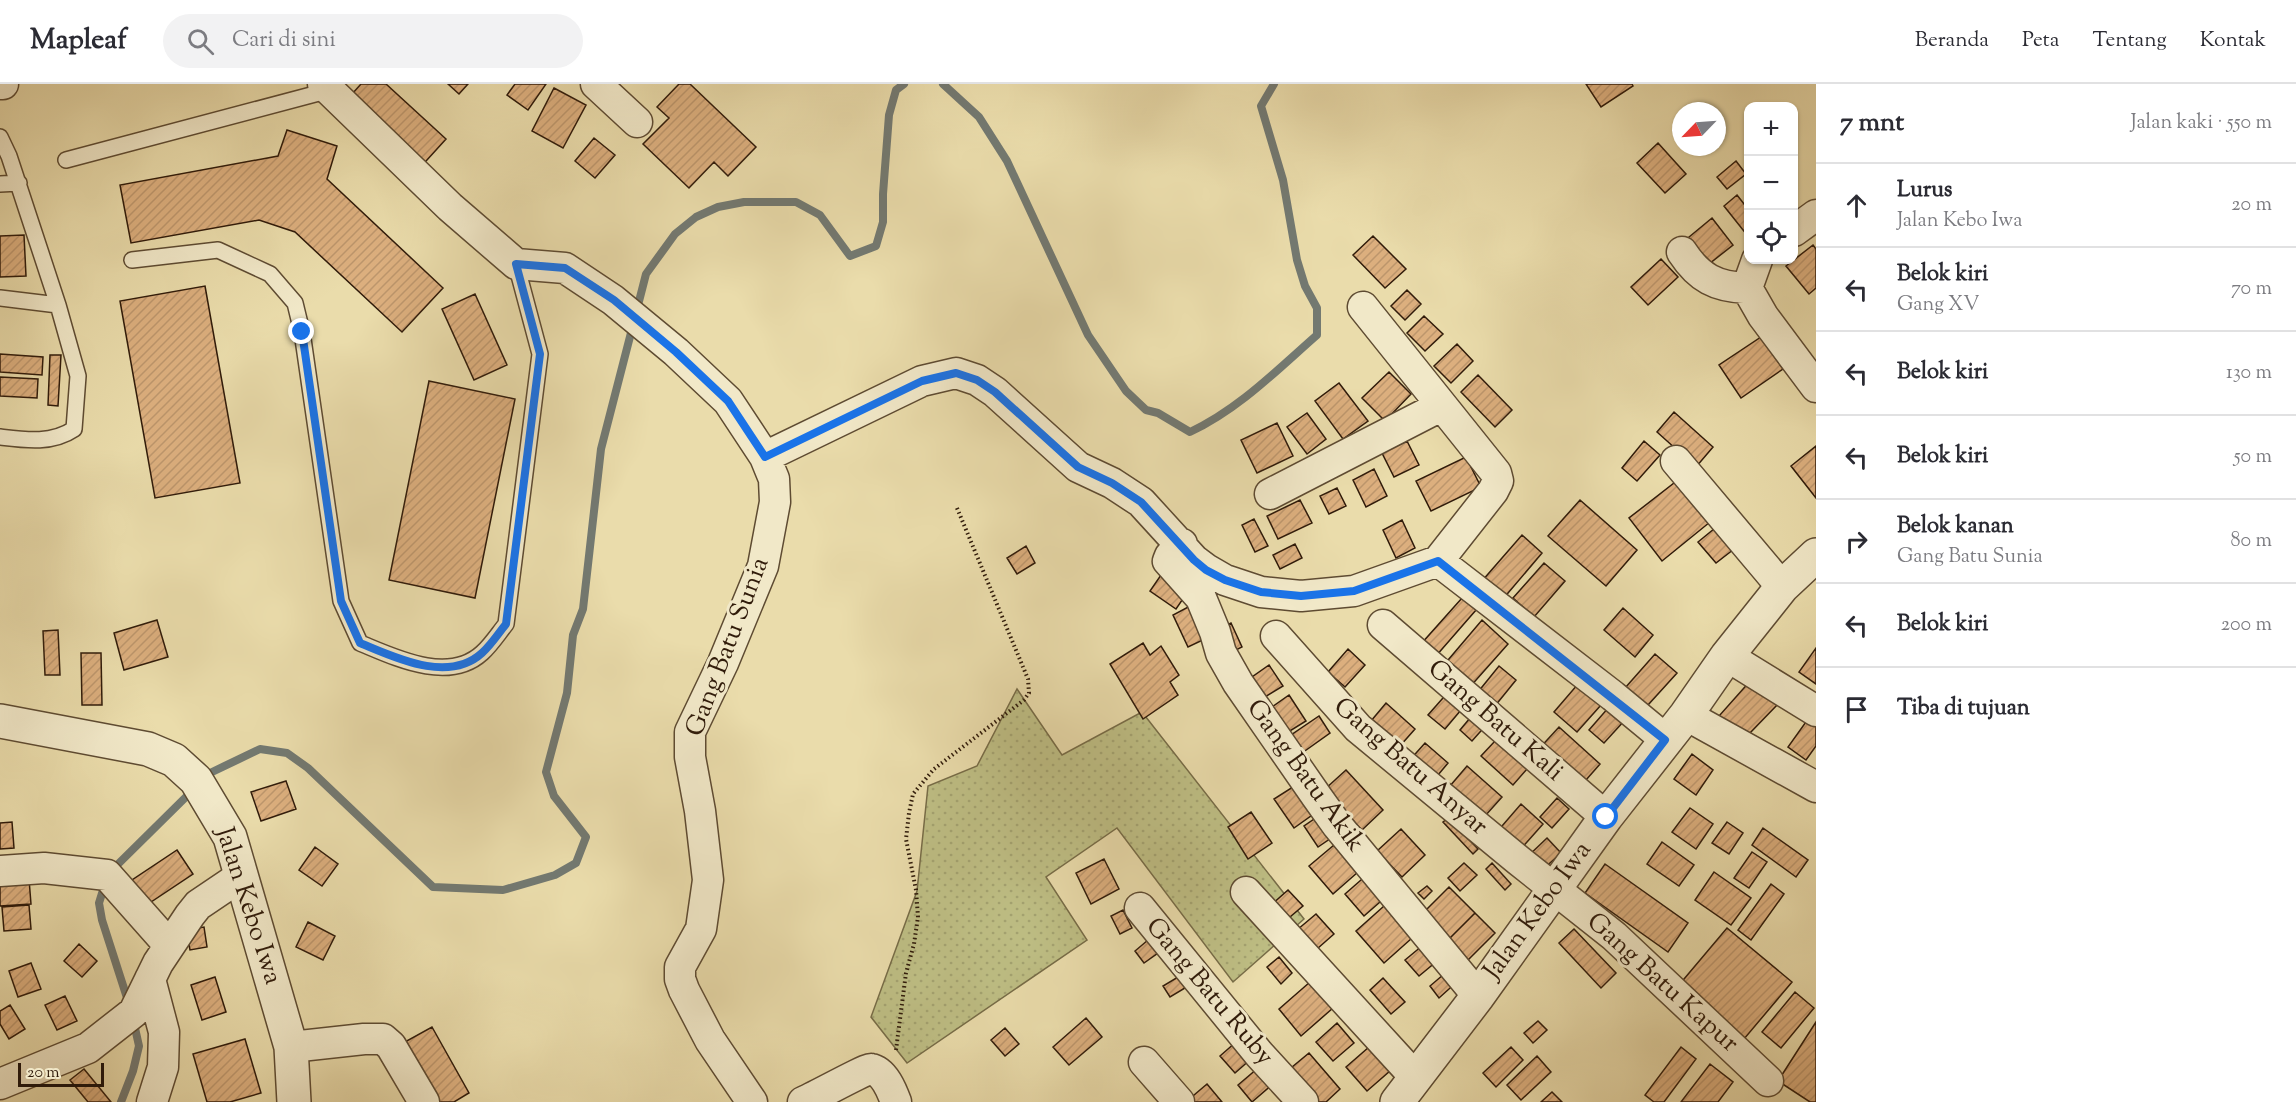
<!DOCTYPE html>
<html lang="id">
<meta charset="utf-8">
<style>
:root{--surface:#fff;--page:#f2f2f3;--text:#2b2b33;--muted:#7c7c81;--line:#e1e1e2}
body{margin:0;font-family:"Sorts Mill Goudy",serif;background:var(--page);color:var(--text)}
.controls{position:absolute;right:18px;top:18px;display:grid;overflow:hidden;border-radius:12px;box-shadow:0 2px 4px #0004}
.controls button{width:54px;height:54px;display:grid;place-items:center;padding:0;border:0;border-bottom:2px solid var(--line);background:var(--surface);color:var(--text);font:30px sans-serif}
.compass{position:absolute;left:1672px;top:18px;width:54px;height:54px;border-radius:50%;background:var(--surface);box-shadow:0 2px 4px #0004;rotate:245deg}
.scale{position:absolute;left:18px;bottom:15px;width:86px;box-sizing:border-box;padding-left:6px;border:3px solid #301b0a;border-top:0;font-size:16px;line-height:21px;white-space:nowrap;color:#301b0a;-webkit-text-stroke:4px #f1e8c8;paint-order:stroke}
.stop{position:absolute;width:18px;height:18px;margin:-14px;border:4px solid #1a73e8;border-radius:50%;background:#fff}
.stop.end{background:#1a73e8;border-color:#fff;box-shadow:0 2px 6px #0008}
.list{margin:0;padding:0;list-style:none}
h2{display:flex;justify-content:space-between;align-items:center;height:78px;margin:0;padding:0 24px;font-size:26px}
h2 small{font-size:20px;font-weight:400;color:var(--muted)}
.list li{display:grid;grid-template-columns:39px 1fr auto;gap:18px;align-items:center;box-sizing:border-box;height:84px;padding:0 24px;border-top:2px solid var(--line)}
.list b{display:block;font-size:22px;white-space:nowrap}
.list p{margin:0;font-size:20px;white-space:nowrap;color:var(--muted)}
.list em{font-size:20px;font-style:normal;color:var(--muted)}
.icon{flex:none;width:33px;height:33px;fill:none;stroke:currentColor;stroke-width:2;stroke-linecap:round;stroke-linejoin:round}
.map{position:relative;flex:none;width:1816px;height:1018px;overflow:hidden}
header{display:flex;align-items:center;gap:36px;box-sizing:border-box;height:84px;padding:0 30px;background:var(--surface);border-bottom:2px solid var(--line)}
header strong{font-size:28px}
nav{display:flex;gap:33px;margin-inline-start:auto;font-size:21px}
.search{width:420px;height:54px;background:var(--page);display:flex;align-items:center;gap:15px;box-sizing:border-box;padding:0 21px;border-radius:33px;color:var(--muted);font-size:22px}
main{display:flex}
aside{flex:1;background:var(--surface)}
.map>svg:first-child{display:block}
</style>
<header>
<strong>Mapleaf</strong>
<div class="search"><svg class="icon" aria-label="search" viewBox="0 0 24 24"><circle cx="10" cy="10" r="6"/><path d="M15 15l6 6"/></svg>Cari di sini</div>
<nav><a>Beranda</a><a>Peta</a><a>Tentang</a><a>Kontak</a></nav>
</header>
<main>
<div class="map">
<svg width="1816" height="1018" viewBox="0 0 1816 1018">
<defs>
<pattern id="grass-dots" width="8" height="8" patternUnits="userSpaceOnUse" patternTransform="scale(1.5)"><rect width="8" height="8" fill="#bebe84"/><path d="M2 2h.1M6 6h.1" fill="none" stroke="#a4a371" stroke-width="1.8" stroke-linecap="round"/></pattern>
<pattern id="building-hatch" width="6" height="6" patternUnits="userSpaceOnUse" patternTransform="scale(1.5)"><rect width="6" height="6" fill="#dcaf7e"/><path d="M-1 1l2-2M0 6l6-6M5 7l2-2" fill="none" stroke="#bd966c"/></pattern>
</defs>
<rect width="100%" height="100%" fill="#eadcab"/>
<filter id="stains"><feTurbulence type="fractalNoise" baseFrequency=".00333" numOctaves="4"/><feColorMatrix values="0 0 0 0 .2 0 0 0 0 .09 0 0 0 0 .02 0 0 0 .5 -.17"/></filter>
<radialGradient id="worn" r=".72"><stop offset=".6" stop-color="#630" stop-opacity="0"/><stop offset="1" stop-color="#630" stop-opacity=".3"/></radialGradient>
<path fill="url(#grass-dots)" stroke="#776c47" stroke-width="1.5" d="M1017,605L1062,671L1142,628L1304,835L1233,898L1117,744L1046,793L1087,856L907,979L871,933L917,807L928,702L977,682Z"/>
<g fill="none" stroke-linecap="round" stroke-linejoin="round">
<path stroke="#737971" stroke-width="8" d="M943,0L979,33L1007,77L1088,251L1126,307L1146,326L1158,329L1190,348C1239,325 1277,286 1317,251V224L1305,202L1297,176L1283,96L1261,22L1274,0
M636,229L646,190L675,150L696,133L718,123L744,118H796L820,131L850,172L876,162L883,138V110L889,31L896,6L904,0
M203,696L210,689L260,665L287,669L308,684L433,803L503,806L555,791L576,779L586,753L554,712L546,688L567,609L573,551L583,525L601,365L633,241
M129,920L102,836L99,819L108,790L194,705
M121,1018L133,987L139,962L133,935"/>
</g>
<path fill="url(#building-hatch)" stroke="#301b0a" stroke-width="1.5" d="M361,0H386L446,55L417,87L344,19Z
M448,0H468L459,10Z
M515,0H546L528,26L507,11Z
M679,0H690L756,63L728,92L714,78L689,104L643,60L669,34L657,23Z
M1586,0H1632L1633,2L1601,23Z
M554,4L586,21L563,64L532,47Z
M287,46L337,62L327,95L443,204L402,248L295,148L259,136L131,159L120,101L278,72Z
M594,54L615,71L595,94L575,77Z
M1658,59L1686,90L1665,109L1637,79Z
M1736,77L1746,90L1727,105L1717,93Z
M1737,111L1748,125L1747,151L1724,122Z
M1712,134L1733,161L1704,184L1683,158Z
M24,151L26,192L0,193V152Z
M1373,152L1406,185L1385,204L1353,171Z
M1813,161L1816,165V204L1809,210L1786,182Z
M1661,175L1678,193L1648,221L1631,203Z
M205,202L240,399L155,414L120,217Z
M1407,206L1421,220L1405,236L1391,222Z
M475,210L507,281L474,296L442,225Z
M1424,232L1443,250L1425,267L1407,249Z
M1761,253L1783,285L1741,314L1719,281Z
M1457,260L1473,277L1451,299L1434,282Z
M0,270L43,273L42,291L0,288Z
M50,271H61L58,322L48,321Z
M1389,288L1411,310L1385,337L1362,314Z
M1478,291L1512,326L1495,343L1461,308Z
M0,293L38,295L37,314L0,312Z
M429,297L515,315L475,514L389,496Z
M1339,299L1368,337L1343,355L1315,317Z
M1674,328L1713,363L1696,383L1657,348Z
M1307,329L1326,355L1307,370L1287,343Z
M1277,339L1293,372L1257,389L1241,356Z
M1407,357L1419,381L1394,393L1382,369Z
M1644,357L1660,371L1637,397L1622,384Z
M1816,362V414L1791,382Z
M1466,373L1481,403L1431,427L1416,397Z
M1374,385L1387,412L1366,423L1353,396Z
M1683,392L1715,434L1662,477L1629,434Z
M1337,404L1346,422L1329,430L1320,412Z
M1300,416L1312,439L1278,455L1267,432Z
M1580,416L1637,466L1606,502L1548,452Z
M1254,435L1268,462L1255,468L1242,441Z
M1402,436L1415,464L1396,474L1383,446Z
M1720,440L1738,462L1716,479L1698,458Z
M1522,451L1542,469L1503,515L1482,497Z
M1295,460L1302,474L1280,485L1273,471Z
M1026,462L1035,479L1017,490L1007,474Z
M1544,479L1565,497L1534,533L1513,514Z
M1161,491L1187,509L1176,525L1150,507Z
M1462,514L1476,526L1436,572L1421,560Z
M1190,522L1205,555L1188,563L1173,531Z
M1623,524L1653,551L1635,573L1604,546Z
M157,536L168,573L124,586L114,549Z
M1482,536L1508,560L1469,604L1443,582Z
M1231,539L1242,563L1228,570L1217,546Z
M58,546L60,591H45L43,547Z
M1143,559L1150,571L1161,562L1179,591L1170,598L1178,611L1143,635L1110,580Z
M1816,564V600L1799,588Z
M1348,565L1365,581L1345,603L1328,588Z
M81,569H101L102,621H82Z
M1655,570L1677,589L1639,631L1618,612Z
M1269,581L1283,602L1265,613L1252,593Z
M1499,582L1516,596L1495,622L1478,608Z
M1751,596L1778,620L1748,651L1719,632Z
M1578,600L1601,621L1577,648L1554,628Z
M1450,606L1466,620L1445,645L1428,631Z
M1289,611L1306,637L1285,650L1269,625Z
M1386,619L1415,645L1400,662L1371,637Z
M1609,623L1624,637L1604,659L1589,646Z
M1475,628L1488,639L1472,657L1460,646Z
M1319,632L1330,649L1302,669L1291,651Z
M1808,635L1816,641V662L1806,676L1788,663Z
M1559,643L1600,680L1579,704L1537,667Z
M1495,657L1527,685L1513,701L1481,672Z
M1425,659L1448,679L1433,697L1409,677Z
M1692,670L1713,686L1696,711L1674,695Z
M1467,682L1502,713L1485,732L1450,702Z
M1346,686L1383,726L1362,746L1324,706Z
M286,697L296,725L261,737L251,708Z
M1296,701L1315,729L1294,744L1274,715Z
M1557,714L1569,725L1552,744L1540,733Z
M1521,720L1543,740L1518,768L1496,749Z
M1690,724L1713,740L1696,765L1672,748Z
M1251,728L1272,759L1248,775L1228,743Z
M1323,729L1337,750L1318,763L1304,742Z
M1448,734L1478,765L1473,770L1443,738Z
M12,738L14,764L0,765V739Z
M1727,738L1743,749L1729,770L1712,759Z
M1763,744L1808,776L1796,793L1752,761Z
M1401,745L1425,771L1402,793L1377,767Z
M1547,754L1561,769L1540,788L1526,774Z
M1662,758L1694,781L1679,802L1647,780Z
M1334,761L1358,788L1333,810L1309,782Z
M315,763L338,780L322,802L299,786Z
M177,766L193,790L142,824L126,800Z
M1752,768L1767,778L1749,804L1734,794Z
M1104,775L1119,805L1091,820L1076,789Z
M1464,779L1477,791L1460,807L1448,794Z
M1492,779L1511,800L1505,806L1486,785Z
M1605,780L1688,839L1668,868L1585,809Z
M1714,788L1751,814L1731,841L1695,816Z
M1369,789L1388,811L1364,832L1345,810Z
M29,795L31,820L0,822V797Z
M1771,800L1784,810L1751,856L1738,846Z
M1427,802L1432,807L1424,815L1418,809Z
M1449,803L1475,829L1444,860L1418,834Z
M1288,806L1303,822L1284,838L1270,822Z
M1393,814L1421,846L1384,879L1356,847Z
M29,821L31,845L4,847L2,823Z
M1123,826L1132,844L1120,850L1111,832Z
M1475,829L1495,849L1464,880L1444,860Z
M1316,830L1334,850L1309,872L1291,851Z
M308,838L335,852L323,876L296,863Z
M204,843L207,863L190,866L186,846Z
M1727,844L1792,898L1744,955L1679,901Z
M1574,845L1616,889L1601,904L1559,859Z
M1148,856L1158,869L1144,879L1135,867Z
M1428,857L1442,873L1419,892L1405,876Z
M79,860L97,877L82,893L64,877Z
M1279,873L1292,889L1281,900L1267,883Z
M31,879L41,905L18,913L9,887Z
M1450,885L1459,896L1439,914L1430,902Z
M215,893L226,928L202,936L191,901Z
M1178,893L1185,904L1170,913L1163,902Z
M1383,894L1405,918L1391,930L1370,906Z
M1310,898L1333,924L1301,952L1279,925Z
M1795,908L1814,924L1781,964L1762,948Z
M65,912L77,937L57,946L45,921Z
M10,921L25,945L9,955L0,940V927Z
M1086,934L1102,953L1069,981L1053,963Z
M1538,937L1547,946L1533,959L1524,949Z
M1816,938V1018H1810L1778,997Z
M1337,939L1354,959L1333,977L1316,958Z
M432,943L469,1009L454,1018H436L403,959Z
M1005,944L1019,960L1005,972L991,956Z
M245,955L261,1009L230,1018H207L193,970Z
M1236,958L1251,975L1235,989L1220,972Z
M1369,963L1390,987L1367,1007L1346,983Z
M1511,963L1523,976L1496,1003L1483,989Z
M1681,963L1696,975L1664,1018H1654L1645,1011Z
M1309,969L1340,1005L1326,1018H1312L1286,988Z
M1537,972L1551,988L1521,1016L1507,1001Z
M1710,980L1733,998L1718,1018H1681Z
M1258,984L1273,1000L1252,1018L1238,1001Z
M84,985L111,1018H88L70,996Z
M1207,1000L1222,1018H1188L1187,1017Z
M1552,1008L1562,1018H1541Z"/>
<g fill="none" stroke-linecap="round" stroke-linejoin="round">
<defs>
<path id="service" d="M0,53L9,72L58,221L78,292L74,345C52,360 25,356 0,353
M66,76L330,6
M0,100L19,99
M132,176L218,166L270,190L295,219L302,248L341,517L360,559C394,573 448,600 482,569C491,561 498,550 506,540L540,270L516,180
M0,214L58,221"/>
<path id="minor" d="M0,0H3
M323,0L450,123L516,180L565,184L613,216L676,268L728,317L765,373L774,395L775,418L763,482L723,579L690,648V673L700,727L708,796L701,845L680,883V895L684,906L710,956L752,1018
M596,0L637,38
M1794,147L1816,131
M1682,168C1699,194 1716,203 1747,204
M1757,176L1747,204L1763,232L1816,303
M765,373L922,297L956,289L977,296L995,308L1078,383L1112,399L1141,418L1194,476L1206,485L1225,496L1261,508L1301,512L1354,507L1438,477L1493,407L1498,397L1496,389L1363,223
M1676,377L1782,503
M1270,410L1441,322
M1182,460L1170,472L1168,477L1201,514L1215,548L1221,569L1238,599L1317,713L1337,741L1478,912
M1438,477L1613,612L1665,655
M1383,541L1606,733
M1276,552L1358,644L1518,776L1614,852L1768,997
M1727,572L1816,627
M1686,631L1816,703
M0,787L44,784L107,791L169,861
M1246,808L1416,994
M1140,824L1259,970L1303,1018
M150,895L164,948L163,983L152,1018
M291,963L364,955H383L391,962L424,1018
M1144,978L1179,1018
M0,1000L88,964L134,928L158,879L190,831L198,821L241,792
M803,1018C813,1014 867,984 871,985C884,987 892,1007 896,1018"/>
<path id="tertiary" d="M0,637L148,665L174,676L196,696L230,753L291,963L294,1018
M1397,1018L1478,912L1606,733L1686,631L1727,572L1782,503L1816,471"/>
</defs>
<use href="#service" stroke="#5e4b32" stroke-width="18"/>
<use href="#minor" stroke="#5e4b32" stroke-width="33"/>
<use href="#tertiary" stroke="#5e4b32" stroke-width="36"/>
<path stroke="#301b0a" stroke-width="4" stroke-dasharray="1.5 3" stroke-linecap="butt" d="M896,966L906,889L914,860L918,833L916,806L906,755L909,729L913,710L934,685L1024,616L1029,609L1028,595L957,424"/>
<use href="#service" stroke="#f1e8c8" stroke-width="15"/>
<use href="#minor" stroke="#f1e8c8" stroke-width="30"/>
<use href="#tertiary" stroke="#f1e8c8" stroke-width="33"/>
</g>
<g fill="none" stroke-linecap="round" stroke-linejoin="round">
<path stroke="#1a73e8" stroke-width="8" d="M302,248L341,517L360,559C394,573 448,600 482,569C491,561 498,550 506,540L540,270L516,180L565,184L614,216L676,268L728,317L765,373L922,297L956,289L977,296L995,308L1078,383L1112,399L1141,418L1194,476L1206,486L1225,496L1261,508L1301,512L1354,507L1438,477L1665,656L1606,733"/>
</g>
<g text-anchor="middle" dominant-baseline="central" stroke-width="6" stroke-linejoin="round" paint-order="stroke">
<g font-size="26" fill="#301b0a" stroke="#f1e8c8">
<text transform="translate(728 563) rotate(-69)">Gang Batu Sunia</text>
<text transform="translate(1495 637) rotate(41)">Gang Batu Kali</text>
<text transform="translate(1410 683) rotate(41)">Gang Batu Anyar</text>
<text transform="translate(1305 692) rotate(54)">Gang Batu Akik</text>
<text transform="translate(248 822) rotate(72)">Jalan Kebo Iwa</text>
<text transform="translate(1538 827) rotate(-54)">Jalan Kebo Iwa</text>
<text transform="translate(1662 899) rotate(42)">Gang Batu Kapur</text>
<text transform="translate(1209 908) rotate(50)">Gang Batu Ruby</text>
</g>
</g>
<rect width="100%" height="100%" filter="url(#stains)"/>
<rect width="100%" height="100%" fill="url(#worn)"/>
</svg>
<div class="controls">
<button>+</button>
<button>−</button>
<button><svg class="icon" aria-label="locate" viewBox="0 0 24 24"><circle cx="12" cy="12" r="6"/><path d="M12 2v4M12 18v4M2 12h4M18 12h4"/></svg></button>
</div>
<svg class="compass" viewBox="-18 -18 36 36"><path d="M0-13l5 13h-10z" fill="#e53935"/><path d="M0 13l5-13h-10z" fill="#7c7c81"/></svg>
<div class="scale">20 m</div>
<div class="stop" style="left:1606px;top:733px"></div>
<div class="stop end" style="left:302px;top:248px"></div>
</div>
<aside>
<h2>7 mnt<small>Jalan kaki · 550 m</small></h2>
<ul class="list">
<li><svg class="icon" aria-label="ahead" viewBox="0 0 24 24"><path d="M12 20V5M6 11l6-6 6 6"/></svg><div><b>Lurus</b><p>Jalan Kebo Iwa</p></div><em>20 m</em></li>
<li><svg class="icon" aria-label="left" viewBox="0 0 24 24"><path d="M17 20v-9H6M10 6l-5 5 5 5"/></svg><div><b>Belok kiri</b><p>Gang XV</p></div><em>70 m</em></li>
<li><svg class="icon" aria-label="left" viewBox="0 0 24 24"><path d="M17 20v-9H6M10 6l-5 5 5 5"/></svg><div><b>Belok kiri</b></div><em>130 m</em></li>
<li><svg class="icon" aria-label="left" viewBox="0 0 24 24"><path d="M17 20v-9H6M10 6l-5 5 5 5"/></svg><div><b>Belok kiri</b></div><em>50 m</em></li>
<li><svg class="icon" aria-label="right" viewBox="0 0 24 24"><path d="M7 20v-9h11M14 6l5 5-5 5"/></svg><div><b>Belok kanan</b><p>Gang Batu Sunia</p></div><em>80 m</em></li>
<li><svg class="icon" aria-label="left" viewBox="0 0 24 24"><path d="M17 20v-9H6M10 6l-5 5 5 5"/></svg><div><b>Belok kiri</b></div><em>200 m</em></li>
<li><svg class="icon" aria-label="arrive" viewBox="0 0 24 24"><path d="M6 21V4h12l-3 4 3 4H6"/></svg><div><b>Tiba di tujuan</b></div></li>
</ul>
</aside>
</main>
